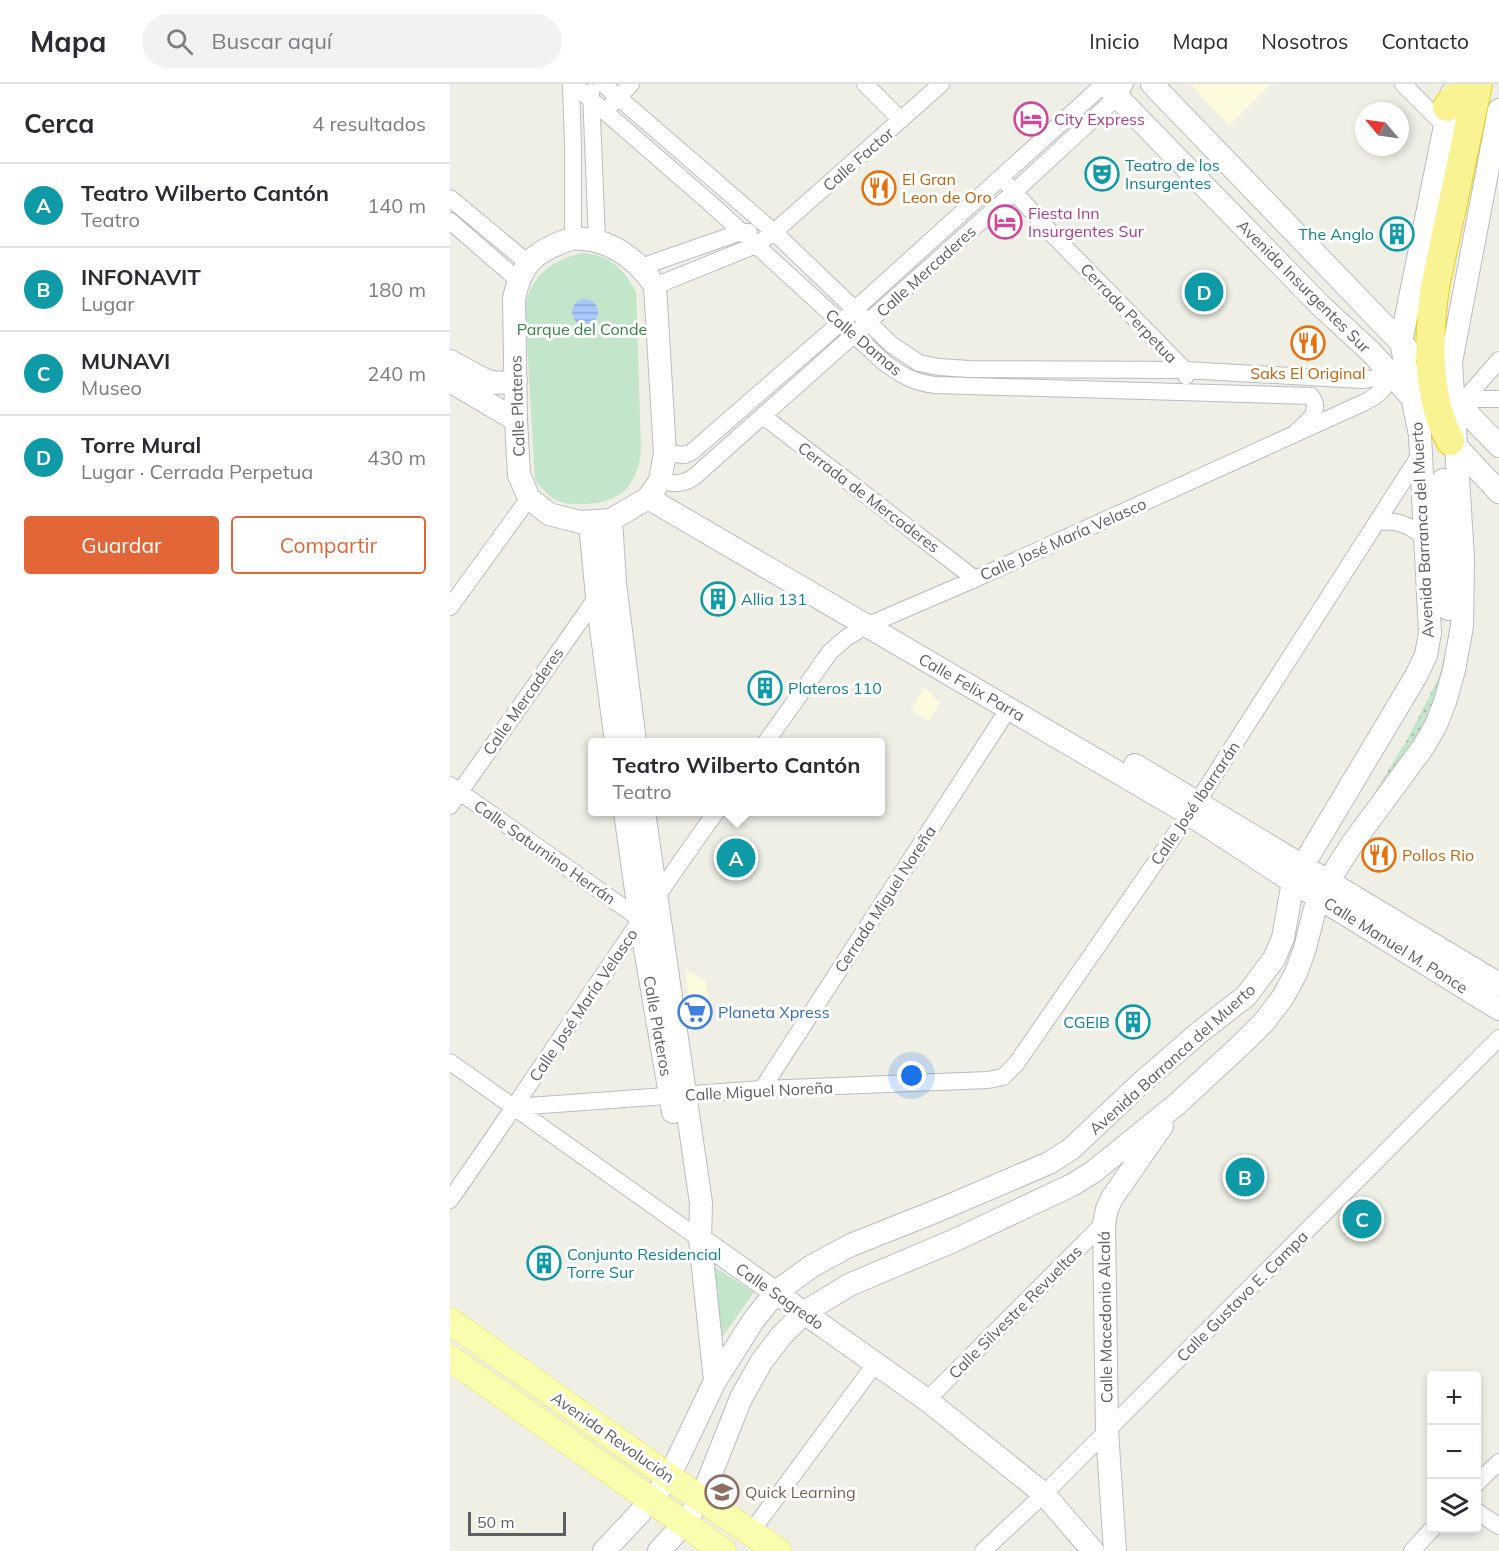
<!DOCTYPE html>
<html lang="es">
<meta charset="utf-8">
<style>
:root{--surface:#fff;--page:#f2f2f3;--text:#2b2b33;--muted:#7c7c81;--line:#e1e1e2;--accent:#e36638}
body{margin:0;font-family:Mulish,sans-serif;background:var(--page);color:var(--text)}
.controls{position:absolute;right:18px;bottom:18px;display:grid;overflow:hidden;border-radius:6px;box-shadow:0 3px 9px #0003}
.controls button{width:54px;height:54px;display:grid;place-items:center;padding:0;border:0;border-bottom:2px solid var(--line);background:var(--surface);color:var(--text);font:30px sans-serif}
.compass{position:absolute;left:905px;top:18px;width:54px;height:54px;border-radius:50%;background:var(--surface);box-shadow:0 3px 9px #0003;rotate:299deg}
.scale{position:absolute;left:18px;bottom:15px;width:98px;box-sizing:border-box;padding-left:6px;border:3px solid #5d5f65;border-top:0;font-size:16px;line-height:21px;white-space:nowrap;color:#5d5f65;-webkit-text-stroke:4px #fff;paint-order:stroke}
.you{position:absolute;left:462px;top:992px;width:21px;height:21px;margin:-15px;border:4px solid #fff;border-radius:50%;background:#1a73e8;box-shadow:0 0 0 9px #1a73e833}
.badge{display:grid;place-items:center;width:39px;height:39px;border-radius:50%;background:var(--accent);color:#fff;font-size:20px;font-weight:700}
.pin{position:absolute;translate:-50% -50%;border:3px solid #fff;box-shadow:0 2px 6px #0006}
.popup{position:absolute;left:138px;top:654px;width:297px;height:78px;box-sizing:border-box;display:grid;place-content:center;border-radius:6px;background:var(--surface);filter:drop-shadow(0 2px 4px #0005);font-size:20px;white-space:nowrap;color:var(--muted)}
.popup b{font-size:22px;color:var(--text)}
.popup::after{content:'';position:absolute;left:50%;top:100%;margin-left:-12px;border:12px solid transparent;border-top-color:var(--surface)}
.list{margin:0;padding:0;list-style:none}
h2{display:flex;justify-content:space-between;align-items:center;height:78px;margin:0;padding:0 24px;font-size:26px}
h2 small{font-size:20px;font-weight:400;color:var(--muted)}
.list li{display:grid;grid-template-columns:39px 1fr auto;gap:18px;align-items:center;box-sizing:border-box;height:84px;padding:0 24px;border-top:2px solid var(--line)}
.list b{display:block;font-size:22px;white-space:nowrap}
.list p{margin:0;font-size:20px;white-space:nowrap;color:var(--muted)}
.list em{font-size:20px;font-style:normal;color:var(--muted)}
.actions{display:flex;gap:12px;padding:18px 24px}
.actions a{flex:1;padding:14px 0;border:2px solid var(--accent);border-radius:6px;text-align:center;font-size:21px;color:var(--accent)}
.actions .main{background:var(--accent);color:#fff}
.icon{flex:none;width:33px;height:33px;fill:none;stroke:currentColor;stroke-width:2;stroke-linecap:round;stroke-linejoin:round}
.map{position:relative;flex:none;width:1049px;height:1467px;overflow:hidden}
header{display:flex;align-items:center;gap:36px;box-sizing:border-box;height:84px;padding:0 30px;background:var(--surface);border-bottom:2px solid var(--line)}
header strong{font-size:28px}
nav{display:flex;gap:33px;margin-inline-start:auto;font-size:21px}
.search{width:420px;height:54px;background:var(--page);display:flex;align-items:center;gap:15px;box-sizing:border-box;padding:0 21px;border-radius:33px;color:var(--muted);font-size:22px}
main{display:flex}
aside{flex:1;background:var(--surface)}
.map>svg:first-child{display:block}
</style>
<header>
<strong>Mapa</strong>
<div class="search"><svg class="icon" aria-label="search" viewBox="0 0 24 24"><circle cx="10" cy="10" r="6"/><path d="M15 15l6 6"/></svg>Buscar aquí</div>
<nav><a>Inicio</a><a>Mapa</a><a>Nosotros</a><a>Contacto</a></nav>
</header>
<main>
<aside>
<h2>Cerca<small>4 resultados</small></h2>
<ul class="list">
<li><span class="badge" style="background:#0f9aa8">A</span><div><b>Teatro Wilberto Cantón</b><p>Teatro</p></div><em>140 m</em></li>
<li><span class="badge" style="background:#0f9aa8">B</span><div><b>INFONAVIT</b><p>Lugar</p></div><em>180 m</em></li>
<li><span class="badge" style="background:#0f9aa8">C</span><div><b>MUNAVI</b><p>Museo</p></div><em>240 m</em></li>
<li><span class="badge" style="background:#0f9aa8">D</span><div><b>Torre Mural</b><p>Lugar · Cerrada Perpetua</p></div><em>430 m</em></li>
</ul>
<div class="actions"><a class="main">Guardar</a><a>Compartir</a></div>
</aside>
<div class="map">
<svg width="1049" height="1467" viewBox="0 0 1049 1467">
<defs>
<pattern id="grass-dots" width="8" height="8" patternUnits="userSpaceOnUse" patternTransform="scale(1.5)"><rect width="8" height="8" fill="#c3e5ca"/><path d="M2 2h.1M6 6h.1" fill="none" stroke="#a2bda8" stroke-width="1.8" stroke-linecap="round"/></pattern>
<pattern id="water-rules" width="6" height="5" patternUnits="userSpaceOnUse" patternTransform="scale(1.5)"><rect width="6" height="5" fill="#a9c8fc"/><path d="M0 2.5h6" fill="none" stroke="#8da6d0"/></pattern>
</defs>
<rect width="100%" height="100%" fill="#efefe6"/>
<path fill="#fdfbdd" d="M740,0H821L779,42Z
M474,604L483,610L482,613L490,618L479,637L461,626Z
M235,885L256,898L258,918L244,943Z"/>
<path fill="url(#grass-dots)" d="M999,553L1005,570L966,658L878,785L958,654L989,593Z"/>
<path fill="#c3e5ca" d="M132,169C159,170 174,185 186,208L191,364C189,401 170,420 132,420C121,420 110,420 101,413C95,408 90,402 85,396L75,224C80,192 102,176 132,169Z
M255,1177L304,1208L271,1255Z"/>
<path fill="url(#water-rules)" d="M122 228a13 13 0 1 1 26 0a13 13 0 1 1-26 0Z"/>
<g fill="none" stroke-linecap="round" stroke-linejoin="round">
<defs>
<path id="street" d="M121,0L123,62V154
M123,0L261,120L435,279C453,292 463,298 485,301L861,312C873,328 856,339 845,349
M153,0L324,148L442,261L469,279L489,283L519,285L735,286L912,296L941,292
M415,0L451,36
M953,0L995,42
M141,8L147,157
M162,20L181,0
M558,101L603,151L735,286L736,292
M0,114L78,179
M0,137L68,196
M191,183L291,148H299
M205,202L306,161L324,148L491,0
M1011,321L1027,315H1049
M1006,331L1010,321L1049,276
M313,332L525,495
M215,369L235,371L243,367L390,239L654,0
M210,397C223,400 232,401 244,393L564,108L667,13L675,0
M928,438C948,436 961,441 975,455
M0,523L79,414
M316,658L380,568L396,554L416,542L525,495L913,319C929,311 937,304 942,287
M0,701L190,835
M0,722L147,513
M0,978L250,1155
M312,1005L559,624
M65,1023L312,1005L538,996L553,993L566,980L748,717L971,369
M0,1116C90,987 175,855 266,728
M477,1316L654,1139
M1026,1400L1049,1378
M1026,1427L1049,1442
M301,1448L425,1280
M533,1467L594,1410L1049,954
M962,1467L983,1444"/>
<path id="secondary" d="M655,0L870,221L922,269L965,317
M702,0L959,267
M123,154C130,155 139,155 146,157C171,163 192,182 205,202L215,369L210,397L198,414L161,436L130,438L99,430L79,414L69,391L66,336L64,215C71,177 88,166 123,154Z
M0,277L33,295L45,299L66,297
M0,297L66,336
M1000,311L1049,362
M1003,359L1049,408
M993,396L998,525
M198,414L739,730L843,798L1049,925
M161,436L165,499L185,658
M140,439L147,513L166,658
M685,681L1049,900
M175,728L190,835L223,1028
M194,728L251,1119L250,1155L265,1297
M250,1155L477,1316L594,1410L643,1467
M154,1467L201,1417L219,1393L265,1297L303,1237L326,1208L362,1182L401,1161L489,1126L599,1079L621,1065L691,999L751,947L796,912L824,875L833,854L843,798L966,592L976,571L980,549L970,351L951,258L995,42L997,23L1002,9
M209,1467L234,1440L251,1415L291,1314L312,1277L331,1252L355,1228L399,1201L503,1157L622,1101L643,1088L727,1020L794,958L814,938L833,913L846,889L855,864L868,813L902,760L974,662L986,641L995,618L1004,586L1012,542L1013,475L1001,278L1049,26
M665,1467L657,1347L654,1139L657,1125L662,1114L712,1042"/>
<path id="primary" d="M0,1237L219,1393L328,1467
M0,1274L273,1467"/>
<path id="highway" d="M997,23L1015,0
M1000,357C976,310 978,254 985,203L1028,0"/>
</defs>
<use href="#street" stroke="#babcc1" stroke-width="18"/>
<use href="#secondary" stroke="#bbbcc3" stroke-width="24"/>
<use href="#primary" stroke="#ece061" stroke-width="27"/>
<use href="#highway" stroke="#ecd109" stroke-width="30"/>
<use href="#street" stroke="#fff" stroke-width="16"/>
<use href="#secondary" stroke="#fff" stroke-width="22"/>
<use href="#primary" stroke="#fafcae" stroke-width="26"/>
<use href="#highway" stroke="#f9f393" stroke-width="28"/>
</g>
<defs>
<symbol id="hotel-ring" viewBox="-11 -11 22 22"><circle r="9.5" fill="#fff" stroke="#d1479c" stroke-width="1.5"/><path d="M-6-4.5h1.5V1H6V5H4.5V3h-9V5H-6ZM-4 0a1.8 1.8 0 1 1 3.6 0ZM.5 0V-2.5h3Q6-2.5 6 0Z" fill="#d1479c"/></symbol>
<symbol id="theatre-ring" viewBox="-11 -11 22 22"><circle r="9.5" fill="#fff" stroke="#0f9aa8" stroke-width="1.5"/><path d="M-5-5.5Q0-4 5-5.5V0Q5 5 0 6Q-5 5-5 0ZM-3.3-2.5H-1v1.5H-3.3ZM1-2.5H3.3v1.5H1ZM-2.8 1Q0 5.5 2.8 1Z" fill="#0f9aa8"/></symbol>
<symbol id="restaurant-ring" viewBox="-11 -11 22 22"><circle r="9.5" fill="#fff" stroke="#e8710a" stroke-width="1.5"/><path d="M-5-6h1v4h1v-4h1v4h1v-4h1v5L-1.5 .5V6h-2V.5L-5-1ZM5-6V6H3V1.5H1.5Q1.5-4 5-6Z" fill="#e8710a"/></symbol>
<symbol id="building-ring" viewBox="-11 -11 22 22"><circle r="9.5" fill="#fff" stroke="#0f9aa8" stroke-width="1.5"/><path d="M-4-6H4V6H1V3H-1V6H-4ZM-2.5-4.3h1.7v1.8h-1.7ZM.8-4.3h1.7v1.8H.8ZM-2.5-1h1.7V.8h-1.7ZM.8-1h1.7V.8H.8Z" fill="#0f9aa8"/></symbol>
<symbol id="supermarket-ring" viewBox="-11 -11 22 22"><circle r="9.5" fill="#fff" stroke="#3f7fe0" stroke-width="1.5"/><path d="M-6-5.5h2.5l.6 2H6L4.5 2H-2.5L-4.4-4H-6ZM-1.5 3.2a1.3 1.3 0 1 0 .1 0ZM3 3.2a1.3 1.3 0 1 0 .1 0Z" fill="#3f7fe0"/></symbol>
<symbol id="school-ring" viewBox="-11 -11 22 22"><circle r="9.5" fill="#fff" stroke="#8d6e63" stroke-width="1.5"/><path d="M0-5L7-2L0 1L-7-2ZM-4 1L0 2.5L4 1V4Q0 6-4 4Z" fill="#8d6e63"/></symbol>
</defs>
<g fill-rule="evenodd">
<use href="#hotel-ring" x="562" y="16" width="38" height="38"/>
<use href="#theatre-ring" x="633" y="71" width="38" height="38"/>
<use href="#restaurant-ring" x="410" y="85" width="38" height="38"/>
<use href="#hotel-ring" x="536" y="119" width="38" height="38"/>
<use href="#building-ring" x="928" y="131" width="38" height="38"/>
<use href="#restaurant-ring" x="839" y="240" width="38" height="38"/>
<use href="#building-ring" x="249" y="496" width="38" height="38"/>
<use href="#building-ring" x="296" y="585" width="38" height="38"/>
<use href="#restaurant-ring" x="910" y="752" width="38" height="38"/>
<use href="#supermarket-ring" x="226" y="909" width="38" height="38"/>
<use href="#building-ring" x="664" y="919" width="38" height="38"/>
<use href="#building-ring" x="75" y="1160" width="38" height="38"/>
<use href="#school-ring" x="253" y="1389" width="38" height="38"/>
</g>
<g text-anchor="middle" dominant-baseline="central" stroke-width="6" stroke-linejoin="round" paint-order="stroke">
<g font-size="16" fill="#b23c85" stroke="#fff" text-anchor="start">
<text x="604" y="35">City Express</text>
<text x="578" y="129">Fiesta Inn<tspan x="578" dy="18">Insurgentes Sur</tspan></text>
</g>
<g font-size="16" fill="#5d5f65" stroke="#fff">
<text transform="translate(408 75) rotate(-41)">Calle Factor</text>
<text transform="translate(476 187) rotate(-42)">Calle Mercaderes</text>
<text transform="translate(854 202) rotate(45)">Avenida Insurgentes Sur</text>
<text transform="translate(679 229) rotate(46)">Cerrada Perpetua</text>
<text transform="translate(414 258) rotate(40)">Calle Damas</text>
<text transform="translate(67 322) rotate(-92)">Calle Plateros</text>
<text transform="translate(419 413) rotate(37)">Cerrada de Mercaderes</text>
<text transform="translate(972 446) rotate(-93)">Avenida Barranca del Muerto</text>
<text transform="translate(613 455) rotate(-24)">Calle José María Velasco</text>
<text transform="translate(522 603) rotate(30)">Calle Felix Parra</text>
<text transform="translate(73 617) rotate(-55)">Calle Mercaderes</text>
<text transform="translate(745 719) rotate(-56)">Calle José Ibarrarán</text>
<text transform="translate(95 768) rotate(35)">Calle Saturnino Herrán</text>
<text transform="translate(435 815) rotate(-57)">Cerrada Miguel Noreña</text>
<text transform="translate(946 861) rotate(32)">Calle Manuel M. Ponce</text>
<text transform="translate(133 921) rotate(-56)">Calle José María Velasco</text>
<text transform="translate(208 942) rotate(80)">Calle Plateros</text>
<text transform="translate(722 975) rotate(-42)">Avenida Barranca del Muerto</text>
<text transform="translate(309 1007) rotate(-3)">Calle Miguel Noreña</text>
<text transform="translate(330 1212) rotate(35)">Calle Sagredo</text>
<text transform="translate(792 1212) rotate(-45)">Calle Gustavo E. Campa</text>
<text transform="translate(565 1228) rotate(-45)">Calle Silvestre Revueltas</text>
<text transform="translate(655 1233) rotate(-91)">Calle Macedonio Alcalá</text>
<text transform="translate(163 1353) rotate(35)">Avenida Revolución</text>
</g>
<g font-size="16" fill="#0d838f" stroke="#fff" text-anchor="start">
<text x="675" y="81">Teatro de los<tspan x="675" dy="18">Insurgentes</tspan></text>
<text x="924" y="150" text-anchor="end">The Anglo</text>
<text x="291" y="515">Allia 131</text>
<text x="338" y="604">Plateros 110</text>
<text x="660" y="938" text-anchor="end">CGEIB</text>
<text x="117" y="1170">Conjunto Residencial<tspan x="117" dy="18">Torre Sur</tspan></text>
</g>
<g font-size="16" fill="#c56008" stroke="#fff" text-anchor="start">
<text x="452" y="95">El Gran<tspan x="452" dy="18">Leon de Oro</tspan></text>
<text x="858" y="289" text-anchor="middle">Saks El Original</text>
<text x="952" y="771">Pollos Rio</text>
</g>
<g font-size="16" fill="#38824a" stroke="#fff">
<text x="132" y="245">Parque del Conde</text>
</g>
<g font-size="16" fill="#366cbe" stroke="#fff" text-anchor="start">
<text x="268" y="928">Planeta Xpress</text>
</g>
<g font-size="16" fill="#785e54" stroke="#fff" text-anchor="start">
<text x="295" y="1408">Quick Learning</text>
</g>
</g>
</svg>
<div class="controls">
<button>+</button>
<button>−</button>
<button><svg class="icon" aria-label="layers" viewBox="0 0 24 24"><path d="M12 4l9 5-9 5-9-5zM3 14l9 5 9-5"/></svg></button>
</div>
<svg class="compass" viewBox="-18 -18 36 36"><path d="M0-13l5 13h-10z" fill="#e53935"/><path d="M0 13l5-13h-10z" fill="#7c7c81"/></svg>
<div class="scale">50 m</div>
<div class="you"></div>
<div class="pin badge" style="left:286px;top:774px;background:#0f9aa8">A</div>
<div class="popup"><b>Teatro Wilberto Cantón</b>Teatro</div>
<div class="pin badge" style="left:795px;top:1093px;background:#0f9aa8">B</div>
<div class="pin badge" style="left:912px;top:1135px;background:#0f9aa8">C</div>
<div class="pin badge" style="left:754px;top:208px;background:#0f9aa8">D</div>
</div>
</main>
